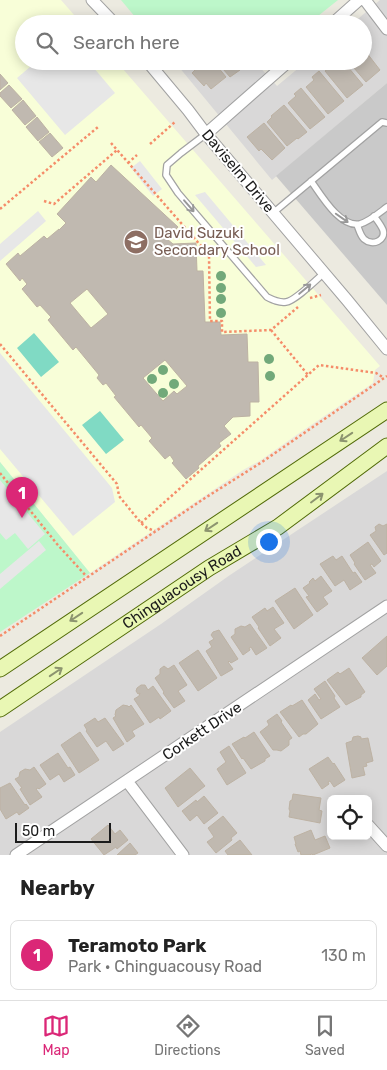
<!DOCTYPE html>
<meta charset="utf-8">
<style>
:root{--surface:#fff;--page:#f2f2f2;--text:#222;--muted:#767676;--line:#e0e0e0;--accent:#db2777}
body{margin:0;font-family:Rubik,sans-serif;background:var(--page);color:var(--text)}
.controls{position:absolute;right:15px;bottom:15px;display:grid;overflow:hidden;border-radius:8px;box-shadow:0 2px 12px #0003}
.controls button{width:45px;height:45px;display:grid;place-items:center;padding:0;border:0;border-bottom:1px solid var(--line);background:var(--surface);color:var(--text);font:25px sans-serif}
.scale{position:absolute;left:15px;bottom:12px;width:96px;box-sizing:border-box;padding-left:5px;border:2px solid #1b1b1b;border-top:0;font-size:14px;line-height:18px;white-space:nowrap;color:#1b1b1b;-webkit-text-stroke:4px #fff;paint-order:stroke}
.you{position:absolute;left:268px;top:541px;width:18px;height:18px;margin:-12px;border:4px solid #fff;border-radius:50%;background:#1a73e8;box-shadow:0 0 0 8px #1a73e833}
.badge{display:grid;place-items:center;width:32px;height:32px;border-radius:50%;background:var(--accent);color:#fff;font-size:16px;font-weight:700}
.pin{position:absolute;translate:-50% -41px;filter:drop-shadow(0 1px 2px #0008)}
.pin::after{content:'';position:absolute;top:26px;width:18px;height:15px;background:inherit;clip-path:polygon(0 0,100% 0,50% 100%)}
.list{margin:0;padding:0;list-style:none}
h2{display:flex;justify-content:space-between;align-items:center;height:65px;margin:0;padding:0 20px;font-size:21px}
h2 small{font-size:16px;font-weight:400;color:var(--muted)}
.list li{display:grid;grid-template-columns:32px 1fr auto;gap:15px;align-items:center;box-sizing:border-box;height:70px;margin:0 10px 10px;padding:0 10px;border:1px solid var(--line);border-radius:8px}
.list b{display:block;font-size:19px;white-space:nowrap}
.list p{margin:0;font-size:16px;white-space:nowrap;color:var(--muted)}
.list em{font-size:16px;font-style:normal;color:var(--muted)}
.icon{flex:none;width:28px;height:28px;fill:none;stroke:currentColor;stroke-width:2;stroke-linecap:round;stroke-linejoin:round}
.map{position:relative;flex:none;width:387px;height:855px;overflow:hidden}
.search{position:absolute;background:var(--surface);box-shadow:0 2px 12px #0003;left:15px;right:15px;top:15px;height:55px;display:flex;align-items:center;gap:12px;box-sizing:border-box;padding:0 18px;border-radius:28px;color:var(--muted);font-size:19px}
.sheet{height:145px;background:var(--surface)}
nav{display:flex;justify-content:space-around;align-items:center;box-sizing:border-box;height:70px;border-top:1px solid var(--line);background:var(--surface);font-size:14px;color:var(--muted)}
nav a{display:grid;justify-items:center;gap:2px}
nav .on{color:var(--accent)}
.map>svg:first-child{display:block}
</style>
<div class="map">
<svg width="387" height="855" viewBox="0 0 387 855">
<rect width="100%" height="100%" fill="#eceae0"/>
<path fill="#d9d8d8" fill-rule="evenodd" d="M380,0H387V83L272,180L174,61H254L277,86L307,61H363V24H352Z
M387,471V855H0V732L161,624L230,575ZM331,799H368V836H331Z"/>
<path fill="#f8fed8" d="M0,0H61L82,24H24V61H116L380,366L375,370L373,383L295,436L261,460L243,470L90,573L0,462Z"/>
<path fill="#c9c9c9" d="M387,83V305L276,176Z"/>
<path fill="#bdf7ca" d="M121,0H338L308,24H221L216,19L210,24H141Z
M0,462L90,573L0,632Z"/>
<path fill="#80dac4" d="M34,333L59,362L41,377L17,348Z
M100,411L124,440L106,454L82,425Z"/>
<path fill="#e7e7e7" d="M37,61H88L115,93L65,135L17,78Z
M140,161L162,189L153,196L131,168Z
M205,192L266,265L256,267L195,195Z
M38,211L46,221L0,261V244Z
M0,353L112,488L115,502L73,536L0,449Z
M0,480L45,534L28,549L15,533L6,540L0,533Z
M39,541L46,550L0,589V574Z"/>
<path fill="#c0b9b0" stroke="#bdb2a3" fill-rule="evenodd" d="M363,48L380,70L366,82L348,61H363Z
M193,61H213L226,77L211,89L206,83L204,86L192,73L195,70L190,64Z
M216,61H243L237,66L240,70L230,77Z
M330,61H343L363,85L347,98L325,71L333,64Z
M319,71L344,101L328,114L306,87L314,80L312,77Z
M0,74L8,83L0,90Z
M9,85L22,99L11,108L0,96V93Z
M301,88L325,117L310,129L288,103L296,96L294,94Z
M23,100L36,116L25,125L12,110Z
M284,105L307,132L298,139L297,138L287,146L267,122L272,117L271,116Z
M37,117L49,132L38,141L26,127Z
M264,123L285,148L272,160L261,149L259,151L247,137Z
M50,133L63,148L52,157L39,142Z
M111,165L178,227L167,239L173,244L196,243L197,271H203L205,322H220L221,335L247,334L248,362H258L259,402H250V416L233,417L224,426L231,434L219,443L221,446L198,466L199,468L186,479L172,463L174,461L170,455L165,459L149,441L152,438L141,425L139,427L114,397L116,396L106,383L103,385L97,378L99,375L76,347L73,350L48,320L51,317L40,305L37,307L22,289L27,284L22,278L20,281L6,264L18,253L20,256L44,236L47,239L59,229V230L66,223L57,214L91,177L96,182ZM87,289L108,314L91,328L70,303ZM165,360L187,386L177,394L174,391L163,401L143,378Z
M379,524L383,526L387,524V553L384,555L370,535L376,531L375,527Z
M368,542L381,561L374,567L372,564L370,565L376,573L365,580L354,564L355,563L350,555Z
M333,556L336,560L342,556L353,573L355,572L362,582L350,590L344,580L335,586L320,564Z
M321,576L332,591L323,597L328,604L317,612L306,597L309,596L303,588L310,583L309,582L313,578L315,581Z
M295,588L313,615L294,629L275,601Z
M273,607L284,623L274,629L281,638L270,646L258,628L259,627L252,617L265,608L267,611Z
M250,624L267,648L256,655L251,647L249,648L250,650L243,655L231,637L235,634V629L241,626L245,627Z
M219,630L238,659L231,663L229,661L228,662L233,669L221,676L206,651L212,647L209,642L214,639L211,635L213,632Z
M387,636V666L377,675L362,658Z
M198,650L217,678L198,691L179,663Z
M174,665L187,685L178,691L185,701L174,708L163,693L164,692L155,678L160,674V669L164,666L168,669Z
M349,668L365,692L361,695V697L346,705L327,680L338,672L340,674Z
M325,681L335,696L334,698L340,707L321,719L308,700L315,694L319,700L321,699L314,689Z
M141,685H145L148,690L153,686L171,711L160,719L159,717L150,723L134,699L139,696L140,693L138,694L136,691L137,688Z
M302,700L318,724L306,734H303L299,737L280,712L291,705L292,706Z
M123,705L128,706L129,707L131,705L144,724L132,731L135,736L127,742L113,718L116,716L115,715L116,710Z
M277,714L282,721L281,722L292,738L289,740V745L281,751L277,750H273L260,732L269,725L267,721Z
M95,718L98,722L105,718L124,744L113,751L106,741L97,747L86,731L87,730L84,725Z
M80,732L99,760L79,773L61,745Z
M254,732L270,756L265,759V761L251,769L243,758L242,759L232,744L244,737L245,738Z
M358,736L361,737V739L368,738L373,761L366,763L367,766L363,767L365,775L352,778L346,743L352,741L353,737Z
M229,746L246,773L227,785L217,769L226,762L220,752Z
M58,753L68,768L70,767L75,775L64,782L59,774L50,780L40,765Z
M328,757L333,764L334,763L345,780L334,787L330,781L328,782L329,784L322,789L309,769Z
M34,767L46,784L39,789L38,788L36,789L42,797L30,805L20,789L22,788L15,779L19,777L20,772L25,769L30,770Z
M190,768L205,786L178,807L165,788Z
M10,783L25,805L26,804L29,808L19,815L17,812L6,819L0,809V788Z
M293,794L321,798L319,810L322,811L320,823L289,817L290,811L289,809L290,801L292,800Z
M204,796L218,813L204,824L197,815L190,821L182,811L196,800L197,802Z
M223,816L237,833L231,838L232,840L216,853L207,842L214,837L208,828Z
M108,825L115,834L120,830L128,840L117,849L116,847L104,855L91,839Z
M311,830L315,840L325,836L330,848L313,855L312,854L309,855H301L300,851L298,852L295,844H296L294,837Z
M240,840L252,855H228L225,851Z
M130,843L138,853L135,855H117Z"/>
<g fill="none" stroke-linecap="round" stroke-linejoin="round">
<defs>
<path id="service" d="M206,134L181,153L167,165L166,175L178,193L267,297C273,300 279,303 286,302C295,301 317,279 324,273
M311,181C321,195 340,228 360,224C370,221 379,213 387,207
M273,213L382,122L387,123
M357,225C359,229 360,235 364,239C373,247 386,240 383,230C381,225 377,220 374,216"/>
<path id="minor" d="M92,0L115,24
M365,0L387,29
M332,24L359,0
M147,61L188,110L206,134L347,300L387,349
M206,134L289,61
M127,781L183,855
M368,825L387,846
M16,855L387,606"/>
<g id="secondary">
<path d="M0,669L387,410"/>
<path id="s1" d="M0,709L209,568L278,527L387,446"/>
</g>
</defs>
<use href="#service" stroke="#a2a2a2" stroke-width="8"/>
<use href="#minor" stroke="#a2a2a2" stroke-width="13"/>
<use href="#secondary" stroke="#526b08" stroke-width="17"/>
<path stroke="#f58c69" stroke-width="2.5" stroke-dasharray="2.5 2.5" stroke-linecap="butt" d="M111,143L209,255L210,321H222V332L271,330L298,307
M150,144L175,122
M128,163L137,155
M44,201L54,204L117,150
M0,209L98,127L99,128
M310,298L321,295
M271,330L308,375
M0,344L117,484L119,496L141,523L147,528L155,531
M0,473L57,544L87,577
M141,523L319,365L376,373L384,378
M0,636L205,498L262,462L387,376"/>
<use href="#service" stroke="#fff" stroke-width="5.5"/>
<use href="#minor" stroke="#fff" stroke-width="11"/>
<use href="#secondary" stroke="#e9f7b4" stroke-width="15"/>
</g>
<g fill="#72a97a">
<circle cx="221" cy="276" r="5"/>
<circle cx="221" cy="288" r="5"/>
<circle cx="221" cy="299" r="5"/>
<circle cx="221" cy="313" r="5"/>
<circle cx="269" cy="359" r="5"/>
<circle cx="163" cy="370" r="5"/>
<circle cx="270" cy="376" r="5"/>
<circle cx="152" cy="379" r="5"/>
<circle cx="174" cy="384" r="5"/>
<circle cx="163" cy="393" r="5"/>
</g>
<defs><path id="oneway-shaft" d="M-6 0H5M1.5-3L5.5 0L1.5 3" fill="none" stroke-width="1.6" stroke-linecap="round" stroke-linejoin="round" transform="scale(1.25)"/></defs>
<g stroke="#989898">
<use href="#oneway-shaft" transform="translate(189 206) rotate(49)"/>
<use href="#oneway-shaft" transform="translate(342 218) rotate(35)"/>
<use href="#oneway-shaft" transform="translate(305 289) rotate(-40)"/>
</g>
<g stroke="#8c946f">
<use href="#oneway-shaft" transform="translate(346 437) rotate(146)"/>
<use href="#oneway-shaft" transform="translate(317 498) rotate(-37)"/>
<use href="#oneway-shaft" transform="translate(211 527) rotate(146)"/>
<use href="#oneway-shaft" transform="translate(76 617) rotate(146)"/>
<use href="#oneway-shaft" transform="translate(56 672) rotate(-34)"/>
</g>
<defs>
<symbol id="school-disc" viewBox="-11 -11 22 22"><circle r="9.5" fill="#8d6e63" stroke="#fff"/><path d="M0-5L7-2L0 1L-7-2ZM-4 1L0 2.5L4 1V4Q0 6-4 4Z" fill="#fff"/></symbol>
</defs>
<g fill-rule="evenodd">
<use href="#school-disc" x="122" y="228" width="28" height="28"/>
</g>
<g text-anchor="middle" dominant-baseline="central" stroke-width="4" stroke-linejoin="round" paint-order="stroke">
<g font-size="15" fill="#1b1b1b" stroke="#fff">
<text transform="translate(238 171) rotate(50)">Daviselm Drive</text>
<text stroke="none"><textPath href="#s1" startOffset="219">Chinguacousy Road</textPath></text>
<text transform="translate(202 731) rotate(-34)">Corkett Drive</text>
</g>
<g font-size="15" fill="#785e54" stroke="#fff" text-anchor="start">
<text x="154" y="233">David Suzuki<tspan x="154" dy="17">Secondary School</tspan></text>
</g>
</g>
</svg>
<div class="controls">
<button><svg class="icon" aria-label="locate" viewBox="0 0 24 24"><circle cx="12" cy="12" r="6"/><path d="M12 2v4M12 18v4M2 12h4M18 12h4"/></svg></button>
</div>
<div class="scale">50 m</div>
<div class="you"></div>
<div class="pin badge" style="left:22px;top:518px">1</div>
<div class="search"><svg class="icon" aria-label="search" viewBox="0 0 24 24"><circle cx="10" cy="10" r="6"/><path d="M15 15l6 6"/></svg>Search here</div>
</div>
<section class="sheet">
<h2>Nearby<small></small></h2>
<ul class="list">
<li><span class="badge">1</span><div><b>Teramoto Park</b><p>Park · Chinguacousy Road</p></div><em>130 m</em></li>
</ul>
</section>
<nav>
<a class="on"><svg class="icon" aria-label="map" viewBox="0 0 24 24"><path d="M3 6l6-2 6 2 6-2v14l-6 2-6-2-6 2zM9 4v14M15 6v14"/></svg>Map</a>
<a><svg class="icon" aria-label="directions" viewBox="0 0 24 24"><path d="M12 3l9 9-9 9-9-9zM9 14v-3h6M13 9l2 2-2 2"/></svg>Directions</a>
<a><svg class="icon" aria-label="saved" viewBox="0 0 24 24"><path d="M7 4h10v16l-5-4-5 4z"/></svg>Saved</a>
</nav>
